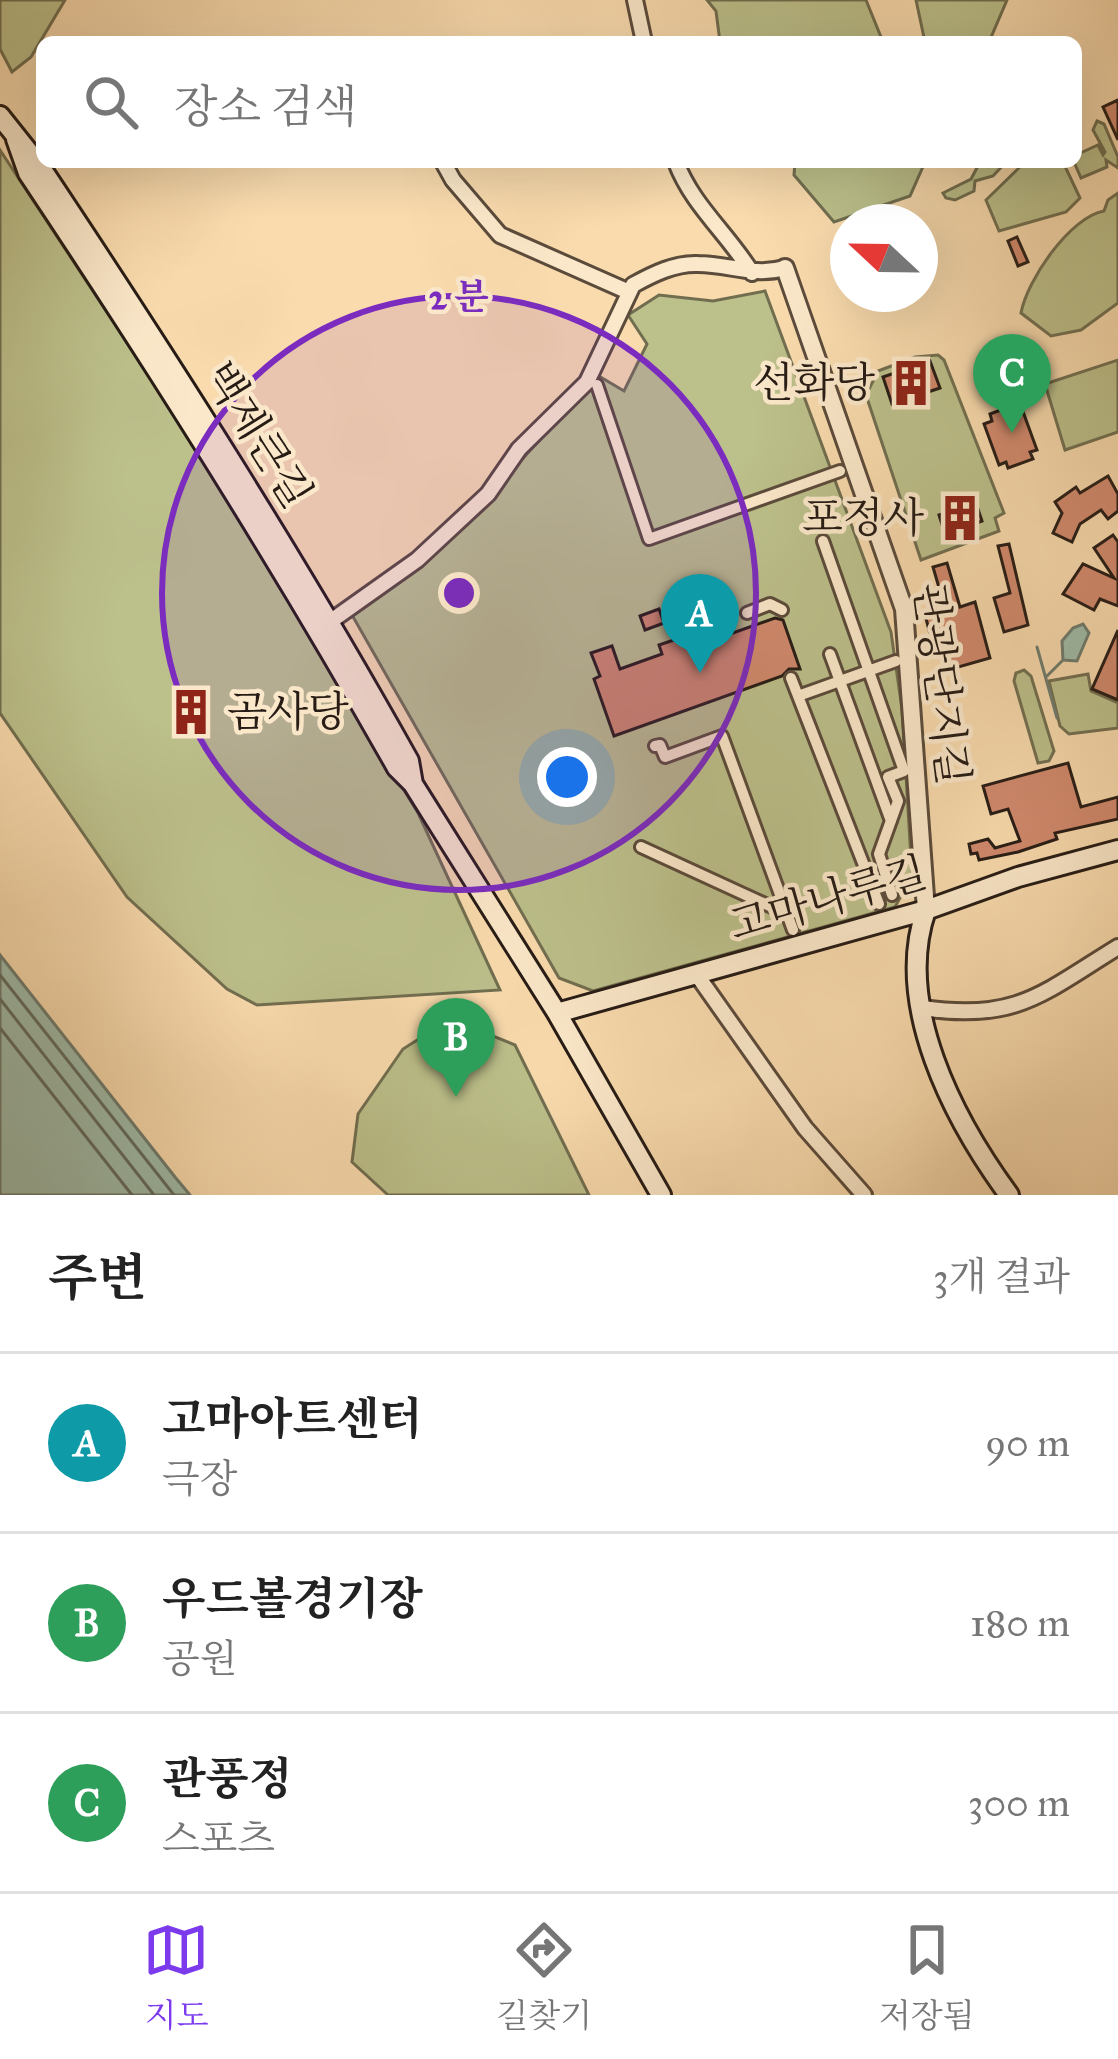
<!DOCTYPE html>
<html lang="ko">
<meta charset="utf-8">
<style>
:root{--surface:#fff;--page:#f2f2f2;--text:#222;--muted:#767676;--line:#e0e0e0;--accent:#7c3aed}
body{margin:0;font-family:"IM FELL Great Primer","Noto Serif KR",serif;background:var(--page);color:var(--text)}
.compass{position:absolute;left:830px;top:204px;width:108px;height:108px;border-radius:50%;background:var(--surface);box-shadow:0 12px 48px #0002;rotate:292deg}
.you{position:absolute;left:567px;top:777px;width:42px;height:42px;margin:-30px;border:9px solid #fff;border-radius:50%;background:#1a73e8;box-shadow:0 0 0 18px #1a73e833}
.badge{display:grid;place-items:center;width:78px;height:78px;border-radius:50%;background:var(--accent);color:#fff;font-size:39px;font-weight:700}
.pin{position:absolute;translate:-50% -99px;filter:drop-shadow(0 3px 6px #0008)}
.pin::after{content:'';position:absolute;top:63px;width:42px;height:36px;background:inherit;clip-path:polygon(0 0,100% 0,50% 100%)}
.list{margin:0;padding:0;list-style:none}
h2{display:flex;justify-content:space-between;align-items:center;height:156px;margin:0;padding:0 48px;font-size:51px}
h2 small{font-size:39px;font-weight:400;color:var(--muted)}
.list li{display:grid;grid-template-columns:78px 1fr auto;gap:36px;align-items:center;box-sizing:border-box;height:180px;padding:0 48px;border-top:3px solid var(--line)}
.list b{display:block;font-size:45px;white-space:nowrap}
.list p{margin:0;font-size:39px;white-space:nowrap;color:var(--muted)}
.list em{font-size:39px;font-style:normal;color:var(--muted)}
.icon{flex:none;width:66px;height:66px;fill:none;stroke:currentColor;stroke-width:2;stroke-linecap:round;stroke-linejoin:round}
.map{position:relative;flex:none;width:1118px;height:1195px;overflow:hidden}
.search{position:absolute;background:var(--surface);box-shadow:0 12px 48px #0002;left:36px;right:36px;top:36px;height:132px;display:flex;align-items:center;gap:30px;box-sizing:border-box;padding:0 42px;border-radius:18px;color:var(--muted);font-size:45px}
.sheet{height:696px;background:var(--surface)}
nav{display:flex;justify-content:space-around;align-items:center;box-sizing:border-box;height:168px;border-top:3px solid var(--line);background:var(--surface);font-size:33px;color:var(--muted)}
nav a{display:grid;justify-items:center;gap:6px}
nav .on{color:var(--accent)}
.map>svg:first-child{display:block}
</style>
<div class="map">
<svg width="1118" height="1195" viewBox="0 0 1118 1195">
<rect width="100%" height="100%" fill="#f9dbae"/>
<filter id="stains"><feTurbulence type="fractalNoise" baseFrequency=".00167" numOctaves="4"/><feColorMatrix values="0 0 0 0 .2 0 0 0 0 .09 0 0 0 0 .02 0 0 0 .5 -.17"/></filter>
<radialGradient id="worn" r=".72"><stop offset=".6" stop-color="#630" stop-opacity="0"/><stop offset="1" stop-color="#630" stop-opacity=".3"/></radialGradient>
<path fill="#bcc08b" stroke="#716e50" stroke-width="3" d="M0,0H65L31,57L12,72L0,49Z
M707,0H866L883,42H720L716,11Z
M916,0H1007L989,42H925Z
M1097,121L1104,124L1118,157V168L1106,160L1107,167L1081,178L1074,162L1076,155L1098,145L1103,155L1105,152L1093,130Z
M0,150L172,411L418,813L500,990L257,1005L227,989L127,897L0,713Z
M795,162H925L910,196L834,222L794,175Z
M973,162H1006L993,176L975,181L974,191L955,200L946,198L943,193L971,179L979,164Z
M1025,162H1063L1080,198L1066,212L999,231L986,200Z
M1118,193V303L1081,330L1051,336L1021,313C1027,280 1070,217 1104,211L1108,200Z
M765,291L891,632L902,709L912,876L895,907L593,991L559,978L352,615C447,548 521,462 597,375L624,391L647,344L628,315L659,295L713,301Z
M938,355L944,360L1004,513L995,518L999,531L921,560L866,395L878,371L915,357Z
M1118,360V432L1065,450L1045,384Z
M1024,670L1031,676L1054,751L1049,761L1038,763L1014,681L1016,673Z
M1088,674L1091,691L1118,703V728L1069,734L1060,726L1049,681Z
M433,1030H478L515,1045L589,1195H388L352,1162L358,1114L403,1049Z"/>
<path fill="#9ebba9" stroke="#6e7b6e" stroke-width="3" d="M1083,624L1089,633L1077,661L1063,660L1062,641L1073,628Z
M0,955L175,1177L190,1195H0Z"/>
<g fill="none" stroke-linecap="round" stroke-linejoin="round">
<path stroke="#626b5f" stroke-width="3" d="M0,975L174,1195
M0,999L154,1195
M0,1028L132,1195"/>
<path stroke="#6e7b6e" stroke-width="3" d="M1037,647L1057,718
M1047,676L1063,660"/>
</g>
<path fill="#d1896d" stroke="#261b15" stroke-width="3" d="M1118,100V140L1103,107Z
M1017,237L1028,262L1018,266L1008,241Z
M930,361L940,388L892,404L883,377Z
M1014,405L1016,411L1022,409L1037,450L1030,452L1033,459L1008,468L1006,462L999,465L984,424L992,421L990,414Z
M1108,476L1118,494V511L1108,519L1101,510L1080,524L1072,542L1053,533L1062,513L1055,502L1076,487L1080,493Z
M976,503L982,521L945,534L939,515Z
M1113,535L1118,542V606L1100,599L1094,610L1063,594L1083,564L1114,578L1094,548Z
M1009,544L1028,625L1004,632L994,598L1010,593L998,546Z
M947,563L960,607L975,602L990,658L948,670L938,636L931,638L924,611L944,605L933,567Z
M659,609L664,623L645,630L640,616Z
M775,618L783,620L800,669H789L782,676L614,736L594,679L600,676L591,653L612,646L620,669L662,654L659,645L694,633L699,645Z
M1118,630V700L1092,689Z
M1068,763L1081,807L1118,797V819L1055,833L1057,839L1018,852L979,860L977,853L971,854L969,844L988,839L995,848L1020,841L1008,809L991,814L983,786Z"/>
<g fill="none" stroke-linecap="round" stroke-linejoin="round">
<defs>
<path id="pedestrian" d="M597,385L649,539L840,471
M823,541L904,771L888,777L898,801L879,854L892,895
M747,613L770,604L782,610
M830,654L891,821
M791,678L879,904
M798,696L896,661
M655,746L660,745L665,757L722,736L793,930
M641,847L787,914"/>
<path id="minor" d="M635,0L644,42
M443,162L453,180L500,235L629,292
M676,162C692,205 728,234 752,273
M331,621L417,560L488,494L519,449L587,382L633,285C653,274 675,263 698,264C730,264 753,277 785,268
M697,975L805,1128L864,1195
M923,1008C1016,1022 1043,993 1118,947"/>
<path id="tertiary" d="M785,268L904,609L926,910"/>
<path id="secondary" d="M0,116L39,165C169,360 295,557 409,761L413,784
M16,139L28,173C158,368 282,564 397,768L413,784L557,1013L661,1195
M926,910C893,1005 954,1120 1009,1195
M557,1013L926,910L1018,877L1118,850"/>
</defs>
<use href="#pedestrian" stroke="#5b4b3b" stroke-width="16"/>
<use href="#minor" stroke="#5b4b3b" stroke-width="20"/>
<use href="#tertiary" stroke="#5b4b3b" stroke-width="22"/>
<use href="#secondary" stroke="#261b15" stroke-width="24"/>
<use href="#pedestrian" stroke="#fbe8ca" stroke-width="10"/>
<use href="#minor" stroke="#fbe8ca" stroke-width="14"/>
<use href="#tertiary" stroke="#fbe8ca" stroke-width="16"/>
<use href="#secondary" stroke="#fbe8ca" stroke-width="18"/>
</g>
<circle cx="459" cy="593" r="297" fill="#7b2cbf" fill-opacity=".12"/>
<circle fill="none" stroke="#7b2cbf" stroke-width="6" cx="459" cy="593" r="297"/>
<defs>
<symbol id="building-bare" viewBox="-9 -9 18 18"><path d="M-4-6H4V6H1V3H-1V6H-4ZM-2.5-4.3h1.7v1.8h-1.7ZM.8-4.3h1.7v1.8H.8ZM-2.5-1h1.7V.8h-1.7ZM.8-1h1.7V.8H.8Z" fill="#8f2418" stroke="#fbe8ca" stroke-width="2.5" paint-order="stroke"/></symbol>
</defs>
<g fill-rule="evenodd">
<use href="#building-bare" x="878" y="350" width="66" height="66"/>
<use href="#building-bare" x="927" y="485" width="66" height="66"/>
<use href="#building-bare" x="158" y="679" width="66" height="66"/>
</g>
<g text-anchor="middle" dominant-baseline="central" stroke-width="9" stroke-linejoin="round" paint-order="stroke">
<g font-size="42" fill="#261b15" stroke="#fbe8ca" text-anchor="end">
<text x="875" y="383">선화당</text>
<text x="924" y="518">포정사</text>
<text x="227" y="712" text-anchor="start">곰사당</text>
</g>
<g font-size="42" fill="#261b15" stroke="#fbe8ca">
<text transform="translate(258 435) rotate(58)">백제큰길</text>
<text transform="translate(941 684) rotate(83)">관광단지길</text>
<text transform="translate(828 899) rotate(-16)">고마나루길</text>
</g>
</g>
<circle cx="459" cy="593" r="18" fill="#7b2cbf" stroke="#fbe8ca" stroke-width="6"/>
<g font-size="36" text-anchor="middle" font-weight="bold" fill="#7b2cbf" stroke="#fbe8ca" stroke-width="9" stroke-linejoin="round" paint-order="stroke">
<text x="459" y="309">2 분</text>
</g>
<rect width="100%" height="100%" filter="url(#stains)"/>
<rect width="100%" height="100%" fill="url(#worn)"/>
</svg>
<svg class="compass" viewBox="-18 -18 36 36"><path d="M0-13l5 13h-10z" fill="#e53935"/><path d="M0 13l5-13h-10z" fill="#767676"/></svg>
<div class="you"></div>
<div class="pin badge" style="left:700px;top:673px;background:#0f9aa8">A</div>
<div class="pin badge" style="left:456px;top:1097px;background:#2e9e5b">B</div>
<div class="pin badge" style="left:1012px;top:433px;background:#2e9e5b">C</div>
<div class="search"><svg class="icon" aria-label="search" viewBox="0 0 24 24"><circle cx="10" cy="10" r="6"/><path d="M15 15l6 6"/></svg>장소 검색</div>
</div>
<section class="sheet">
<h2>주변<small>3개 결과</small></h2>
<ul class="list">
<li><span class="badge" style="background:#0f9aa8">A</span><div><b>고마아트센터</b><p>극장</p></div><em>90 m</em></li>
<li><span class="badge" style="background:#2e9e5b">B</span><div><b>우드볼경기장</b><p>공원</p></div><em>180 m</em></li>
<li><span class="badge" style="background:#2e9e5b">C</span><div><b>관풍정</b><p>스포츠</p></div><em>300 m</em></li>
</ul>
</section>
<nav>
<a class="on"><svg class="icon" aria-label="map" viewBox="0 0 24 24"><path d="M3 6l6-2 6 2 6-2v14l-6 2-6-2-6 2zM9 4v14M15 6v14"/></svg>지도</a>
<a><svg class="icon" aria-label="directions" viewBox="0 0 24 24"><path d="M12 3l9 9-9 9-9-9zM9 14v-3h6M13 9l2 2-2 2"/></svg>길찾기</a>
<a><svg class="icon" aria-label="saved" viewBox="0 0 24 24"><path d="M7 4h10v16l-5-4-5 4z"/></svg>저장됨</a>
</nav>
